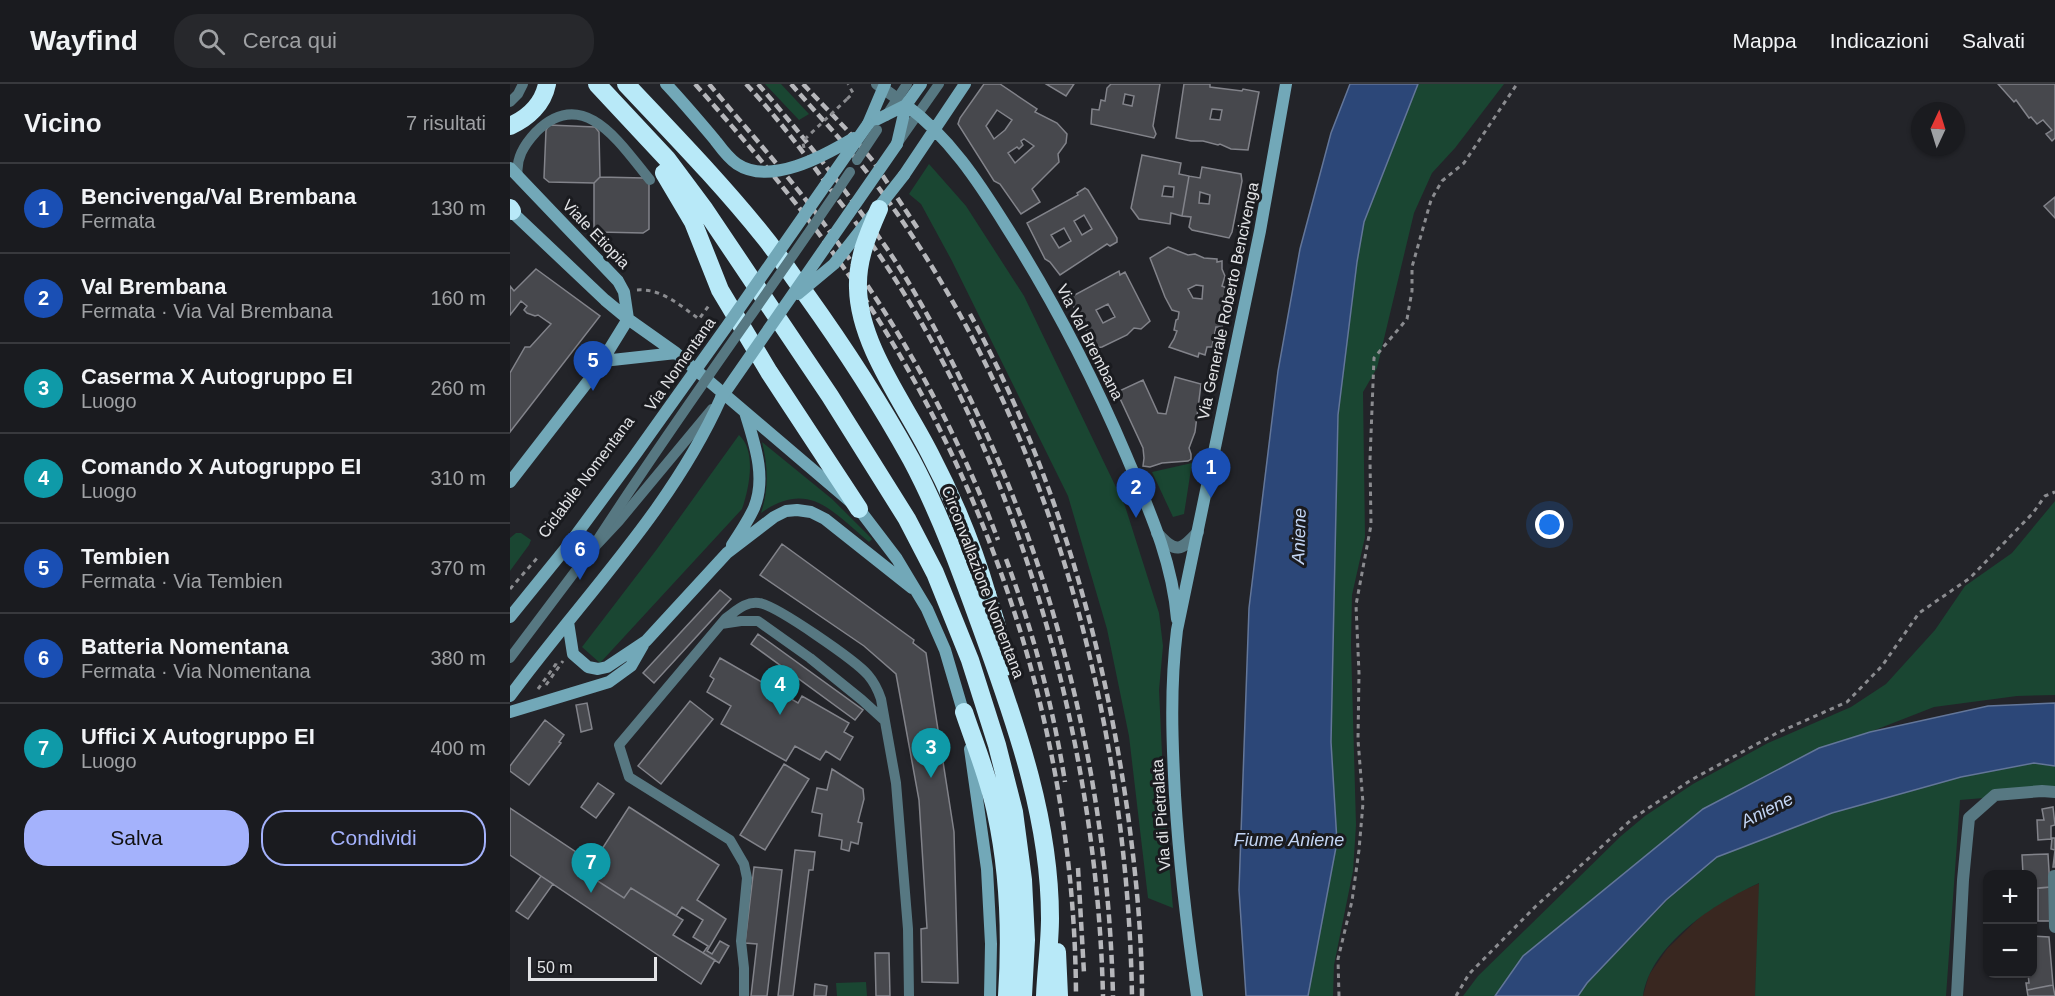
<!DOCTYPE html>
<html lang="it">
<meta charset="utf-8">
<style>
:root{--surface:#1a1b1f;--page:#27282c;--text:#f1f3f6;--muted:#9fa1a4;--line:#38393d;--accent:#a4b2fc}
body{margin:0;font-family:Arial,sans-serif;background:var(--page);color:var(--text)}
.controls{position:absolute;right:18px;bottom:18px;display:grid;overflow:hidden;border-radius:12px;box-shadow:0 2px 4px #0004}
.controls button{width:54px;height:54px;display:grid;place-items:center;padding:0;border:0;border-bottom:2px solid var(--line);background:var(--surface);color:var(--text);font:30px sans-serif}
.compass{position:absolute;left:1401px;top:18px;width:54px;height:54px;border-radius:50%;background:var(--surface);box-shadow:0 2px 4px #0004;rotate:4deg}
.scale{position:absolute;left:18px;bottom:15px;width:129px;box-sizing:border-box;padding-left:6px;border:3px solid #e2e3e6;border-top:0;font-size:16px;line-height:21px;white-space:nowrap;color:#e2e3e6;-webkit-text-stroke:4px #1a1b1f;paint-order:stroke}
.you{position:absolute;left:1040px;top:441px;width:21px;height:21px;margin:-15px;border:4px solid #fff;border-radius:50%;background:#1a73e8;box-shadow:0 0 0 9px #1a73e833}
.badge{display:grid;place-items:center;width:39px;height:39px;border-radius:50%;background:var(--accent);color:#fff;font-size:20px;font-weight:700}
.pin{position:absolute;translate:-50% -50px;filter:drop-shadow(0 2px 3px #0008)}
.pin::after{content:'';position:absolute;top:32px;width:21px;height:18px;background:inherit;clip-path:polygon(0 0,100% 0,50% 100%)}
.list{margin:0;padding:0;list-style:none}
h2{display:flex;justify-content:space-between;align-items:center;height:78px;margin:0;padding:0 24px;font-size:26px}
h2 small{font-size:20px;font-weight:400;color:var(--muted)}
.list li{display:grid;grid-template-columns:39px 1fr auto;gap:18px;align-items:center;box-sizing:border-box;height:90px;padding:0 24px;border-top:2px solid var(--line)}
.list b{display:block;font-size:22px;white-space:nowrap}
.list p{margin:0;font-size:20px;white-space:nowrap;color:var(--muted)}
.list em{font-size:20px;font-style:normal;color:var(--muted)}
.actions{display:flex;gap:12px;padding:18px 24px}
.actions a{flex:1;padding:14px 0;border:2px solid var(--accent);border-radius:24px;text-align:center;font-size:21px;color:var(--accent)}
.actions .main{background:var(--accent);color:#111}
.icon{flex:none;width:33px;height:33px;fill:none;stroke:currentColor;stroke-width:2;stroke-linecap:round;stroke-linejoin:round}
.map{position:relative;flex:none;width:1545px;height:912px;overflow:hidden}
header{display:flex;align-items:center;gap:36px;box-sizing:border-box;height:84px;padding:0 30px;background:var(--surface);border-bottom:2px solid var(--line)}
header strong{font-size:28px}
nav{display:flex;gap:33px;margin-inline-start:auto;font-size:21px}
.search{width:420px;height:54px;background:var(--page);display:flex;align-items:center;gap:15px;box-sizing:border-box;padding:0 21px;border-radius:24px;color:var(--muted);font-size:22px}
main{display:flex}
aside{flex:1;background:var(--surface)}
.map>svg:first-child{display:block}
</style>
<header>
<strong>Wayfind</strong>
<div class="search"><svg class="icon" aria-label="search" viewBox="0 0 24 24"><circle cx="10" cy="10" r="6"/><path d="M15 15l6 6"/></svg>Cerca qui</div>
<nav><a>Mappa</a><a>Indicazioni</a><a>Salvati</a></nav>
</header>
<main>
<aside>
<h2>Vicino<small>7 risultati</small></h2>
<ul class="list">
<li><span class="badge" style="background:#1a4fb4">1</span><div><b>Bencivenga/Val Brembana</b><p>Fermata</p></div><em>130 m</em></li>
<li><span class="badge" style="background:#1a4fb4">2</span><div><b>Val Brembana</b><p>Fermata · Via Val Brembana</p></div><em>160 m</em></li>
<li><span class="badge" style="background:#0f9aa8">3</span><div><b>Caserma X Autogruppo EI</b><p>Luogo</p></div><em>260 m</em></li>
<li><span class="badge" style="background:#0f9aa8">4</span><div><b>Comando X Autogruppo EI</b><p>Luogo</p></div><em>310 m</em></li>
<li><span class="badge" style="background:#1a4fb4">5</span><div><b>Tembien</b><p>Fermata · Via Tembien</p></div><em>370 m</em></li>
<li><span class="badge" style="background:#1a4fb4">6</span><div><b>Batteria Nomentana</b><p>Fermata · Via Nomentana</p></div><em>380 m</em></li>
<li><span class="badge" style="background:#0f9aa8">7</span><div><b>Uffici X Autogruppo EI</b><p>Luogo</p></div><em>400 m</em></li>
</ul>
<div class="actions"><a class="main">Salva</a><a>Condividi</a></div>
</aside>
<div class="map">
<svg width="1545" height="912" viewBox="0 0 1545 912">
<rect width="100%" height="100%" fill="#232429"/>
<path fill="#392720" d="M1250,799L1245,912H1133L1139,891L1157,865L1192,831L1224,810Z"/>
<path fill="#1a4632" d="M255,0H271L299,30L289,36Z
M908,0H994L945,64L922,89L904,129L867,284L853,308L855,453L842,511L841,561L846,741L843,787L824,881L823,912H798L827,758L821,658L828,331L847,178L854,138Z
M419,80L456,122L514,212L615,422L649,529L653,562L649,606L655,733L663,824L638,814L619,652L597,545L558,412L442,177L411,120L399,110Z
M229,351C247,367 239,405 232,425L90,579L72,563L147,465Z
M252,358L322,415L362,455L359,458C323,428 299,395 251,429C259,405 258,382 252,358Z
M682,379L674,430L663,433L642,388Z
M1545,417V611L1507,612L1424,623L1360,648L1309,664L1193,725L1013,872L985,912H953L968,892L1111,752L1135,732L1183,700L1258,659L1341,623L1376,600L1425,546L1455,502L1502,469Z
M6,449H11L21,456L19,461L0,487V454Z
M1524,679L1545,682V708L1450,716L1436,912H1245L1249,799C1205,819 1141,860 1133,912H1068L1077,899L1157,816L1207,773L1322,729L1451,693Z
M356,898L357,912H327L326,899Z"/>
<path fill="#2c4778" stroke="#637699" stroke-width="1.5" d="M840,0H908L854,138L847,178L828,331L821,658L827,758L798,912H736L729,806L739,524L768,287L790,165L821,49Z
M1545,619V682L1524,679L1451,693L1322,729L1207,773L1156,816L1077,899L1068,912H985L1013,872L1193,725L1309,664L1360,648L1478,622Z"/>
<path fill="#47484d" stroke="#82838a" stroke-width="1.5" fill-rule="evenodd" d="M474,0H490L527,25L525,28L547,39L557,50L556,59L548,70L549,78L522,105L530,118L511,130L490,100L484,97L448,40L450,34ZM487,26L502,36L495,46L484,55L476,42ZM514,55L524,62L505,79L498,69L507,63L509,65L513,61L511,57Z
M536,0H564L556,12Z
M601,0H650L643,42L646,50L644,54L581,40L582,25L589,26L591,16L595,17L597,4ZM615,10L624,12L622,22L613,20Z
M674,0H700V3L732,7L733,5L749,8L738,66L721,65L710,60L708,61L693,57H681L666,54ZM702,25L712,26L710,36L700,35Z
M1488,0H1545V54L1542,57L1536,50L1542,46L1533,36L1527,40L1521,33L1519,34L1506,16L1504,18Z
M39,41L85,43L89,48L90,93L84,99L39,98L34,94L36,46Z
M632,71L671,79L669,90L679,92L672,132L661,129L660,140L629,135L621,124ZM654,102L664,103L663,113L652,112Z
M692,83L731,90L732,97L722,148L719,154L682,146L679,143L681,133L672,132L679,92L690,94ZM690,108L700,111L699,120L689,119Z
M90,93L134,94L139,99V145L133,149L88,148L84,144V99Z
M575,104L578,106L607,154V158L600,162L597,160L550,191L540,178L535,175L517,139L568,111L567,109ZM574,131L582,145L572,151L564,137ZM554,144L561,157L549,164L541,151Z
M1545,113V134L1534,122Z
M658,163L678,171L685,170L694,174L707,175V178L712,177V185L715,192L712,202L719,205L712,243H706L702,263H697L695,271L689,269L688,273L659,263L664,255L667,247L664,246L666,236L668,235L669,228L662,226L655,213L640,174ZM686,201L693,202L692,215L683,214L678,205Z
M26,185L90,232L0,348V289L15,263H20L41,240L28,231L25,232L17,229L14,226L17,222L11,217L0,231V202L4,207Z
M609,187L610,191L615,188L640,237L631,245L624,244L617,251L592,263L586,264L559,214ZM598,220L605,233L593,239L586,226Z
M665,293L691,300L685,348L679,364L681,370V375L678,377L652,379L640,383L633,382L634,374L633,364L607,308L633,296L648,329L656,330Z
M272,460L404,556L403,559L416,569L444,748L448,899L412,898L411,845L417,844L409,716L386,590L354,562L250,491Z
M210,506L221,515L144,599L133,589Z
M248,550L353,626L345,636L241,560Z
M210,574L288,619L292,612L339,639L334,648L343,653L330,676L316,667L310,676L285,662L276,677L211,640L221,622L197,608L204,595L200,592Z
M180,617L203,635L151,700L128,682Z
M77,619L82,645L71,648L66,621Z
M35,636L54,651L49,658L51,659L19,701L0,687V682Z
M274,680L299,695L255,766L230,751Z
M322,685L353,705L354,715L348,738L352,739L348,760L341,758L339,767L331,765L332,756L309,752L312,730L302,728L307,704L317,706Z
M88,699L104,710L86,734L71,723Z
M119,723L209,781L187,816L216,835L197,867L202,870L210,857L219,862L209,879L193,869L198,862L183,853L193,836L172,823L166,832L121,804L114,814L83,794L90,784L83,779Z
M1543,723L1545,741L1541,742V755L1528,756L1527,736H1534L1532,725Z
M0,724L90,784L83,794L114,814L121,804L173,836L163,851L205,876L191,900L0,771Z
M1542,754H1545V783H1543L1545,766L1541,765Z
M285,766L305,768L303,786H299L283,912H268Z
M1538,770L1540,803L1522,805V790H1513L1512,771Z
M244,783L272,786L257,912H241L247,860L235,859Z
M31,792L43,800L18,835L6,827Z
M1540,803V837H1528V804Z
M1522,852L1539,853L1543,901L1517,906L1516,899H1519L1518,890H1522Z
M365,869H379L380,912H366Z
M305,900L317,902L316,912H304Z
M1543,901L1545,912H1518L1517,906Z"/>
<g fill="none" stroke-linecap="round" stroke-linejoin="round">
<path stroke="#8b8c90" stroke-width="3" stroke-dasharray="4.5 4.5" stroke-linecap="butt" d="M337,15L343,9L338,0
M127,206C151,204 171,222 189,235L200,220
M0,505L28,473
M36,601L53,577
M28,605L46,580L47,576
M829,912L828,875L842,817L849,766L853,719L848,656L849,589L846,521L861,441L860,376L864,274L897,235L902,207V183L921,116L932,97L954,79L1007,0
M946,912L959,890L1025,823L1122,735L1181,696L1267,649L1337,618L1372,582L1409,529L1460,494L1523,429L1535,412L1545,408"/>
<path stroke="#577882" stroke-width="10" d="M0,18L8,10L13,0
M376,32L397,0
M389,57L429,0
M8,93C5,75 14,61 26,48C74,0 111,61 140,96
M211,540L231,537H248L300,574L352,616L374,636
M0,574L79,469L109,437L202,325
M234,912V884L231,857L237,794L234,780L220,756L119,693L109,661L216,534C226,527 236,517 249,519C266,521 346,577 358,591C364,598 368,606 371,615L386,699L398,845L399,912"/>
<path stroke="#577882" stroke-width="12" d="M367,0L396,21
M647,449C666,470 671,467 688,448
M1544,792L1545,843
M1447,912L1453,796L1459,734L1485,711L1532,707L1545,708"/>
<path stroke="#72a8b8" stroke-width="12" d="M396,21C439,53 468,97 496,142C543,216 582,291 616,371C639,426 662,475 667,535
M358,40L375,0
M358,40L396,21
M387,60L396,21L411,0
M0,84L108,197L114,208L118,235
M394,91L455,0
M0,126L95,216L118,235L166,269L349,425L387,475L417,525L435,566L455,634
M93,277L166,269
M0,398L86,287L118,235
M222,461C230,449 238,437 244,424C257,393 244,358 235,328
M0,533L60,459
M58,538L63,570L78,583L88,585L97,583L136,557L217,469L264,433L276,427L287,426L301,428L315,435L402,504
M0,612C72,514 161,426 211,314
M0,628L99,598L121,582L133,561
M460,665L477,785L481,860L480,912
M687,912C677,845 669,778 665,711C662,656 660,602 667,546L750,147L776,0"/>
<path stroke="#b8e9f8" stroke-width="18" d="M87,0L157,75L195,126L320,312L397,435L425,489L460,576L487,661L504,728L513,796L516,856L513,912
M116,0C163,50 212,100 255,154C269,171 281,191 295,209C333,262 369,317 401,375C432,433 454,496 476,557C508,646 540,738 540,834C540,860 536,886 535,912
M0,42C18,34 33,20 37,0
M154,89L183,138L210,206L259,288L349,425
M0,124L2,127
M477,510L486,539L495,583
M454,628C465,661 479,694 486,729C499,789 501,851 497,912
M547,868L549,912"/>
<path stroke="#b6b7bb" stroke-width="4.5" stroke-dasharray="9 4.5" stroke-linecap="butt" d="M185,0C248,71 309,144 361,224C492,429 565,669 566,912
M199,0C241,50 285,99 323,152C391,245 448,348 488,456
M236,0C267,33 294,69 321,106C338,129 356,151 372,175C512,385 587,661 593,912
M248,0C294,53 338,109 378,166C406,208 430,253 452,298C547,488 598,699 603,912
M281,0C307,30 335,59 359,91C535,321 617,625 622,912
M293,0L337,46L363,77L408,145
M460,230C544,384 594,557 618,731C626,791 632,851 632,912
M496,475C523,547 543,622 555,698
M568,784L574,889"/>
<path stroke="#8b8c90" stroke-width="3" stroke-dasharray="4.5 4.5" stroke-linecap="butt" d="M294,64L293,59L296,54L337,15"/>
<path stroke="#577882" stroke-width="10" d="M347,76L367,46
M79,469C162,339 254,216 340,88"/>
<path stroke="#72a8b8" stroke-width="12" d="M156,0C173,18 189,37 205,56C211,64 218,74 227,80C260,102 314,72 344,54
M288,210L324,180L394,91
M211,314L387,60
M60,459L125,371L217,242L358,40"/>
<path stroke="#b8e9f8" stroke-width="18" d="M369,125C358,150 347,175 348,204C349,261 395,320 420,370C443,414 463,462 477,510"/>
</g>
<g text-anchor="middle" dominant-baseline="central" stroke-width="6" stroke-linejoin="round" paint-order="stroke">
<g font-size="16" fill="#e2e3e6" stroke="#1a1b1f">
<text transform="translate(86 150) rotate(46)">Viale Etiopia</text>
<text transform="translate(718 217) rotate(-78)">Via Generale Roberto Bencivenga</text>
<text transform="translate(580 258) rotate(63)">Via Val Brembana</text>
<text transform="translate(170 280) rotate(-55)">Via Nomentana</text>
<text transform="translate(76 393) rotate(-53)">Ciclabile Nomentana</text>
<text transform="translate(473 498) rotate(69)">Circonvallazione Nomentana</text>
<text transform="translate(651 731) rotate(-94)">Via di Pietralata</text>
</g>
<g font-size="18" font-style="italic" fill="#c3d5f4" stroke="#1a1b1f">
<text transform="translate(789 452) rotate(-88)">Aniene</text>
<text transform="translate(1257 726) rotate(-27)">Aniene</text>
<text x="779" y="756">Fiume Aniene</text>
</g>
</g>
</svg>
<div class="controls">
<button>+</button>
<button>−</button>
</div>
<svg class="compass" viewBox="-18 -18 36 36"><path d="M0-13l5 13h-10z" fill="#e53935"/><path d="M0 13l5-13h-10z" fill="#9fa1a4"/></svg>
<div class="scale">50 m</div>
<div class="you"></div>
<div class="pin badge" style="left:701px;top:414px;background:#1a4fb4">1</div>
<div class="pin badge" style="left:626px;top:434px;background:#1a4fb4">2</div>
<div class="pin badge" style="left:421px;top:694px;background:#0f9aa8">3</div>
<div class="pin badge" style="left:270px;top:631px;background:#0f9aa8">4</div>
<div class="pin badge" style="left:83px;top:307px;background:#1a4fb4">5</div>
<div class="pin badge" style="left:70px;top:496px;background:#1a4fb4">6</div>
<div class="pin badge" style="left:81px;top:809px;background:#0f9aa8">7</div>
</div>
</main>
